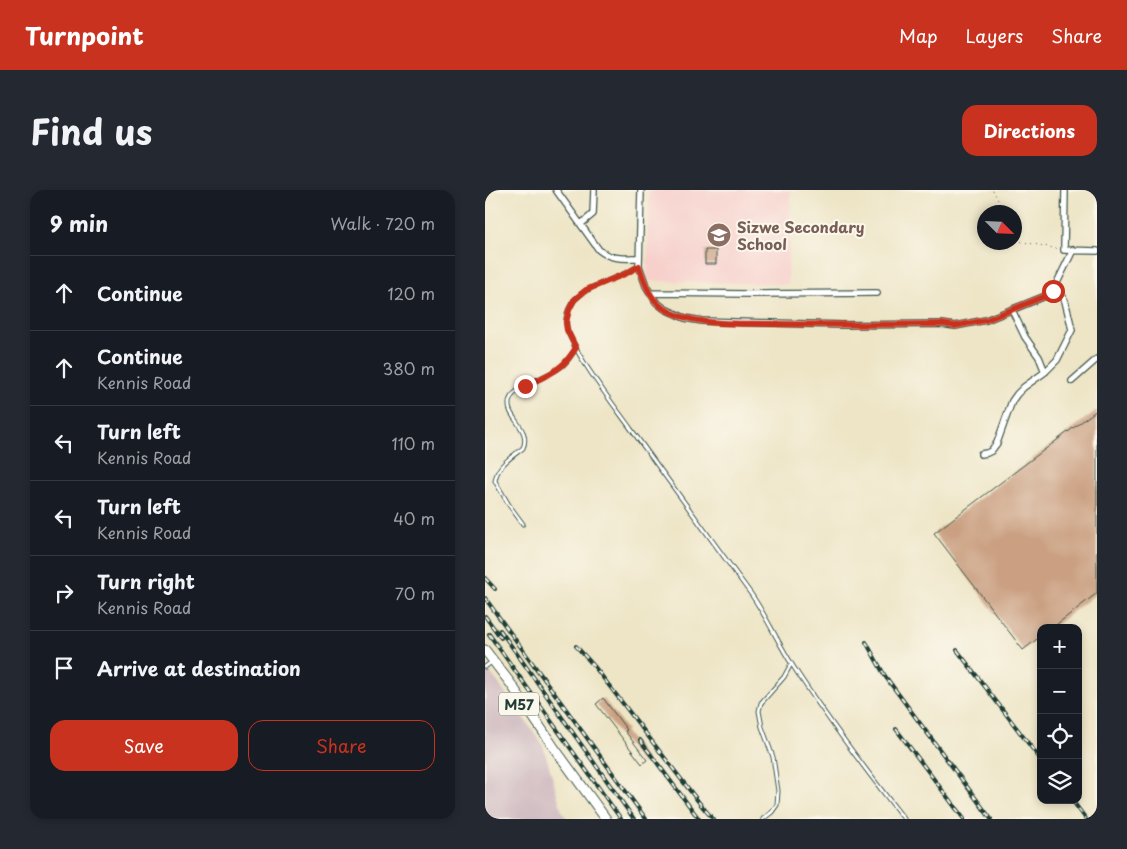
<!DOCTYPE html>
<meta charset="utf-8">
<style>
:root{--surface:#171b24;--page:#242831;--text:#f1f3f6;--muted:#9ea1a6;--line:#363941;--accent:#c8321e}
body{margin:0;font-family:"Playpen Sans",sans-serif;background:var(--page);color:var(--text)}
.controls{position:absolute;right:15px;bottom:15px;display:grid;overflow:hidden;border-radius:10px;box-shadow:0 2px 8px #0003}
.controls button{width:45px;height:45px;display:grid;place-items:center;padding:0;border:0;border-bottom:1px solid var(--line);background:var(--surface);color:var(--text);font:25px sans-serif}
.compass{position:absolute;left:492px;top:15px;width:45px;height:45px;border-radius:50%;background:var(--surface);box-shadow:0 2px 8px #0003;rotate:114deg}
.stop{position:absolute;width:15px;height:15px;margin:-11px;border:4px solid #c8321e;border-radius:50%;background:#fff}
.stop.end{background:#c8321e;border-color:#fff;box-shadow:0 1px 5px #0008}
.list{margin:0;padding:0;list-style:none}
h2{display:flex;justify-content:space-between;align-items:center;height:65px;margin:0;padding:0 20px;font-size:21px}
h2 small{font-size:16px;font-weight:400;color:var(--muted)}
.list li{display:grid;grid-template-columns:32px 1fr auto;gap:15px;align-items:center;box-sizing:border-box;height:75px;padding:0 20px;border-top:1px solid var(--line)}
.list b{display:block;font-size:19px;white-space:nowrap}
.list p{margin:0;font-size:16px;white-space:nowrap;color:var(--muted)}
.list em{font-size:16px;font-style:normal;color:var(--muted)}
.actions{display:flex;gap:10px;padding:15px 20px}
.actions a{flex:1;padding:11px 0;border:1px solid var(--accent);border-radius:15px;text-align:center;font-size:18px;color:var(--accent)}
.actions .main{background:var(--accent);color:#fff}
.icon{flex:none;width:28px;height:28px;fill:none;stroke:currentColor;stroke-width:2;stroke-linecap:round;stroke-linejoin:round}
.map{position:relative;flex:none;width:612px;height:629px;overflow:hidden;border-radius:15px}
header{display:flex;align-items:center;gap:30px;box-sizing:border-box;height:70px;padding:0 25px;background:var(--accent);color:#fff}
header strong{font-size:24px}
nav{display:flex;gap:28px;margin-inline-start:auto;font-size:18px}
.intro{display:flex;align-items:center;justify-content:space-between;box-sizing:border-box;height:120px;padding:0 30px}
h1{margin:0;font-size:35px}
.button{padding:12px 22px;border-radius:15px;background:var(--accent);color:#fff;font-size:18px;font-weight:700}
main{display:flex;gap:30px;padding:0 30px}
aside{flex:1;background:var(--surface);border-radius:15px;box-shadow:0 2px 8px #0003}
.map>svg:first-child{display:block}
</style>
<header>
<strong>Turnpoint</strong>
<nav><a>Map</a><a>Layers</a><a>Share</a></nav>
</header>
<div class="intro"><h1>Find us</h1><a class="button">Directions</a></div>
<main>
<aside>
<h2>9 min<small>Walk · 720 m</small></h2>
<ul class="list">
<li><svg class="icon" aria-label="ahead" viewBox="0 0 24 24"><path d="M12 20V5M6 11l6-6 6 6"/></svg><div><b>Continue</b></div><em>120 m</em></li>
<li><svg class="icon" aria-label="ahead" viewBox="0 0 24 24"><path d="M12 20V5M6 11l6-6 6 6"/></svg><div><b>Continue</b><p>Kennis Road</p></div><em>380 m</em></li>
<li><svg class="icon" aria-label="left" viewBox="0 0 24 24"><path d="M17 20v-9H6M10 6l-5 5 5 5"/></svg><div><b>Turn left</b><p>Kennis Road</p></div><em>110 m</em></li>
<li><svg class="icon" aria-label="left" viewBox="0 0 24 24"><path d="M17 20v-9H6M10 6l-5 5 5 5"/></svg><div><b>Turn left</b><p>Kennis Road</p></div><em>40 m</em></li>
<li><svg class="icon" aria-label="right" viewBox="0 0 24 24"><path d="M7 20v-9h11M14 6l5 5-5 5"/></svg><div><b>Turn right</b><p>Kennis Road</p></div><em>70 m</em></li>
<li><svg class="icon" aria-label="arrive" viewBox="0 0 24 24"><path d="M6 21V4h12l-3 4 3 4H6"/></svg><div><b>Arrive at destination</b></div></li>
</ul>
<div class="actions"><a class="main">Save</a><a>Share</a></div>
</aside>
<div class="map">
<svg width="612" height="629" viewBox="0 0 612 629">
<rect width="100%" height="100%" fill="#fbf7ec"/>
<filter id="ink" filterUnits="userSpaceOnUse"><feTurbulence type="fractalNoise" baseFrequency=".02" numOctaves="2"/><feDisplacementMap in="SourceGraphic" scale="10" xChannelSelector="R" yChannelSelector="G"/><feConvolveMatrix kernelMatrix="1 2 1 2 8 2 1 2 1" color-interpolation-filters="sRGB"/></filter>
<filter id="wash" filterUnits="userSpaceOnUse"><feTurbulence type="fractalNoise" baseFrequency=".0096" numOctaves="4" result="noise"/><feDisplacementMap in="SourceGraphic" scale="20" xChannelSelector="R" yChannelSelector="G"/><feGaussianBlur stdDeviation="1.12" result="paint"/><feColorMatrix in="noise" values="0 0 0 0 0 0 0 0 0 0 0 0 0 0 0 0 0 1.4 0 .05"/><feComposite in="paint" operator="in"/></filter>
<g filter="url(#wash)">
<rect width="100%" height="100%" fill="#eee5c6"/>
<path fill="#f7d0cc" d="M164,0H306L303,94L162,91Z"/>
<path fill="#d2bec3" d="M0,475L58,555L77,621L82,629H0Z"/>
<g id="blocks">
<path fill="#cba082" d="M220,60H231V74H220Z
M612,220V403L567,438H556V446L538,460L449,343Z
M118,508L142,540L140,541L162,570L157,574L111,514Z"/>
</g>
</g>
<g filter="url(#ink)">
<use href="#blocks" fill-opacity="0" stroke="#3e564a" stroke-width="1"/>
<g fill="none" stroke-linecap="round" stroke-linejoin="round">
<defs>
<path id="service" d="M153,76C130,93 84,95 81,130C79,152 132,219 146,239C186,294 226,349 266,404C282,427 293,453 308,476C342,529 380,579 419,629
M38,334L24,315L10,291C12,275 27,267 38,258C47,237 18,227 25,209C29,198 62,186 73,179C81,174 86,166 91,158
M0,477L8,471
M278,629L287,622L292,615L293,601L288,567L277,537L274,521L276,513L299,487L306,474"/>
<path id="minor" d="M71,0L114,60C126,70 139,68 154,68
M156,0L154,76L161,96L171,112L180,119L200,128L217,131L357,135L457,134L470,136L501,130L558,107L568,101L588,60
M580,0L579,60L612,61
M96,34L108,24L109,0
M165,103L266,104L392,103
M527,120L540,147L554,167L560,182
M587,191L612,169
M496,264L502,263L506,261L512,253L527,211L532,204L539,197L560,182L572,170L587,140L585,131L580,111L577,105L570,98"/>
<path id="primary" d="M0,460L26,494L70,559L121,629"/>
</defs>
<use href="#service" stroke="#3e564a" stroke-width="5"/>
<use href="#minor" stroke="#3e564a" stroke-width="8"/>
<use href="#primary" stroke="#3e564a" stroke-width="11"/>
<path stroke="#3e564a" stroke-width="1" stroke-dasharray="1 4" stroke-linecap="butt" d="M508,0L519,22
M530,45L533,51L574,59"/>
<use href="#service" stroke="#fff" stroke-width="3"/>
<use href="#minor" stroke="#fff" stroke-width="5.5"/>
<use href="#primary" stroke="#fff" stroke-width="9"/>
<defs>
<path id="rail" d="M0,388L10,399
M0,408L161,629
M0,426L16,448
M15,440L149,629
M4,444L136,629
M381,452L400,486L506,629
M91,456L109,476L216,615L228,629
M472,460L556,570
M411,539L479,629
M155,550L214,629
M587,610L601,629"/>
</defs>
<use href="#rail" stroke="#1f3d34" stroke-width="4"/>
<use href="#rail" stroke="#fbf7ec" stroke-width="2" stroke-dasharray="5.5" stroke-linecap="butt"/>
</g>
</g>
<g fill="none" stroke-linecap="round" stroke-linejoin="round" filter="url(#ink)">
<path stroke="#c8321e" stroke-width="6" d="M40,196C52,190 65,185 75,177C82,172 86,165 91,158L82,140L81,132L84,120L89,110L101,100L142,83L154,76C159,91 164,108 178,118C207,137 256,133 290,134C345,135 401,135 457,134L470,136L501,130L558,107L568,101"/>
</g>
<defs>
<symbol id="school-disc" viewBox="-11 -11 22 22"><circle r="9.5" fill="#8d6e63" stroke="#fbf7ec"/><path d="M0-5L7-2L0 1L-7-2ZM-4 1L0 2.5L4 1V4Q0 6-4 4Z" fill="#fff"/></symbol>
</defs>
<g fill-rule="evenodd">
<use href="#school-disc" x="220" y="31" width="28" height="28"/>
</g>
<g text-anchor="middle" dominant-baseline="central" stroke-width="4" stroke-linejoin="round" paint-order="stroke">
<rect fill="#fbf7ec" stroke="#61756b" stroke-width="1" x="14" y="502.5" width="40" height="23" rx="4"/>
<g font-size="14" font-weight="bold" fill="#1f3d34">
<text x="34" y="514">M57</text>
</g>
<g font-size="15" font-weight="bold" fill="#785e54" stroke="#fbf7ec" text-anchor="start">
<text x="252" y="36">Sizwe Secondary<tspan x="252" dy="17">School</tspan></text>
</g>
</g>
</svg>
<div class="controls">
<button>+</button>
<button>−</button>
<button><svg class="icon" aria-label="locate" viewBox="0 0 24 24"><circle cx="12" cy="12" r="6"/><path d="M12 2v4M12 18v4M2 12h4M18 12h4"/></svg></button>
<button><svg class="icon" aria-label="layers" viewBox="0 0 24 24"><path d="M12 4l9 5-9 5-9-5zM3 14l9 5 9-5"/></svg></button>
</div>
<svg class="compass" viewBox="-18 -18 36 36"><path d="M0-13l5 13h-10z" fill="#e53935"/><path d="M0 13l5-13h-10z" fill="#9ea1a6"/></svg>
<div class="stop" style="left:568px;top:101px"></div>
<div class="stop end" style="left:40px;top:196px"></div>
</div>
</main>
